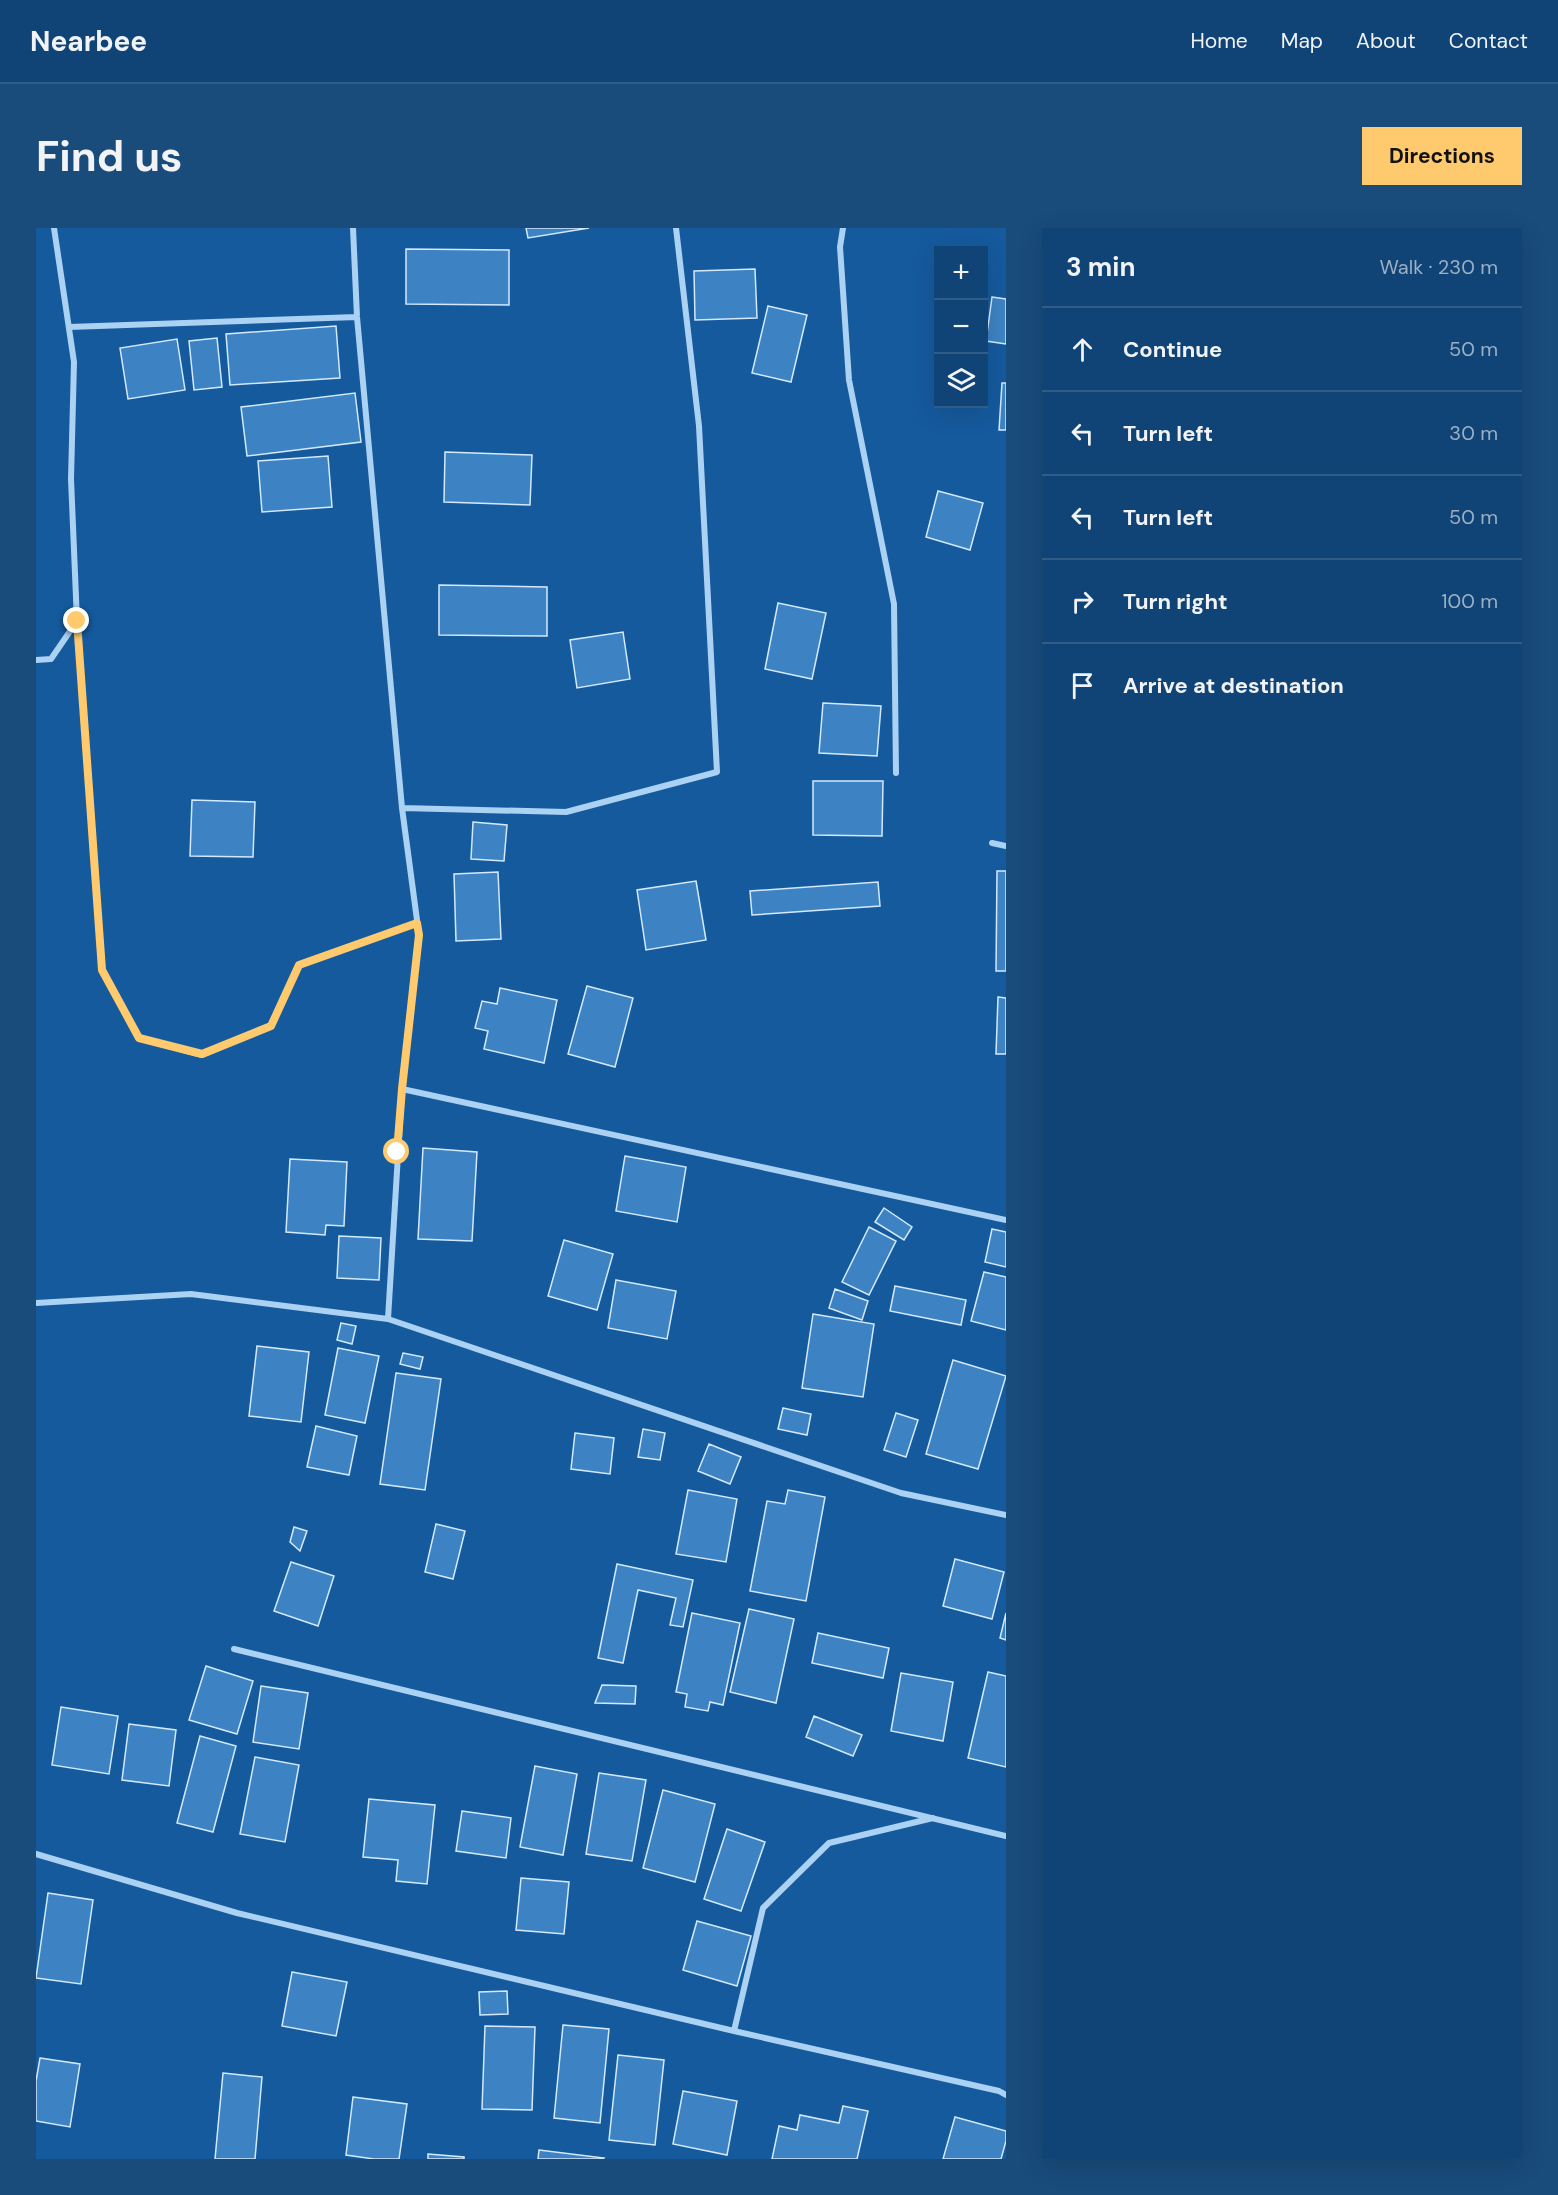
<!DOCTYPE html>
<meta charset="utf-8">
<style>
:root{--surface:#104476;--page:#194b7b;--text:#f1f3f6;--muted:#9cb0c5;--line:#305c88;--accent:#ffca6d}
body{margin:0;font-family:"DM Sans",sans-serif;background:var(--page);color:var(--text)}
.controls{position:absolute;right:18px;top:18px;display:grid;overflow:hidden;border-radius:0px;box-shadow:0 6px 24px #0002}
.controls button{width:54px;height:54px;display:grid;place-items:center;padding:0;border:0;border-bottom:2px solid var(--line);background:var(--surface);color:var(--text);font:30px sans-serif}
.stop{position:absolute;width:18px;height:18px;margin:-14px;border:4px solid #ffca6d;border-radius:50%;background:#fff}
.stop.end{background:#ffca6d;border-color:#fff;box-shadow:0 2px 6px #0008}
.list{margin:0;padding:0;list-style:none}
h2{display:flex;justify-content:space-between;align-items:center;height:78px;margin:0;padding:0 24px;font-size:26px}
h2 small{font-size:20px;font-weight:400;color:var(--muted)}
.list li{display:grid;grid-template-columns:39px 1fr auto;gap:18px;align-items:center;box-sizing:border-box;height:84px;padding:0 24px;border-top:2px solid var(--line)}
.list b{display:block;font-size:22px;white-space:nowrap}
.list em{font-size:20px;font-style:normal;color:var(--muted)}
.icon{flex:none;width:33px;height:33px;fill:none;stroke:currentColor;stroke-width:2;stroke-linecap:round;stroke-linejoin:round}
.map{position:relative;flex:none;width:970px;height:1931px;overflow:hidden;border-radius:0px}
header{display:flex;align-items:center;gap:36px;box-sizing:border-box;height:84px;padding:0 30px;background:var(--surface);border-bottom:2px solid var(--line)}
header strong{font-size:28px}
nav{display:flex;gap:33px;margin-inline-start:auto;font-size:21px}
.intro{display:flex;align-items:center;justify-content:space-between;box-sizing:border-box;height:144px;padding:0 36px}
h1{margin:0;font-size:42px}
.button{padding:15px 27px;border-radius:0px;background:var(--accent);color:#111;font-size:21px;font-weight:700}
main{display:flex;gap:36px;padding:0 36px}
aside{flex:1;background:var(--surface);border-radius:0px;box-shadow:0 6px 24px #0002}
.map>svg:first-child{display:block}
</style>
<header>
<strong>Nearbee</strong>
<nav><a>Home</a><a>Map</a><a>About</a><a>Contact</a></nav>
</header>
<div class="intro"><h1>Find us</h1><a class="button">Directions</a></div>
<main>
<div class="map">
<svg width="970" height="1931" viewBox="0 0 970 1931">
<rect width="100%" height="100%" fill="#155a9d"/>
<path fill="#3d83c3" stroke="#d3e9fd" stroke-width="1.5" d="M490,0H553L492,10Z
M370,21L473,22V77L370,76Z
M719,41L721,90L659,92L658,43Z
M956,69L970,71V116L950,113Z
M732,78L771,87L755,154L716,145Z
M300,98L304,150L194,157L190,106Z
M181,110L186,159L158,162L153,113Z
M141,111L149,162L92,171L84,120Z
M966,155H970V202H963Z
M319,165L325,214L211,228L205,179Z
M409,224L496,227L494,277L408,274Z
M292,228L296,279L226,284L222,233Z
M902,263L947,275L934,322L890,309Z
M403,357L511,359V408L403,407Z
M742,375L790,385L776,451L729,441Z
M587,404L594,451L541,460L534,412Z
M787,475L845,478L841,528L783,525Z
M777,553H847L846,608L777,607Z
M156,572L219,574L217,629L154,628Z
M437,594L471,597L468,633L435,631Z
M961,643H970V743H960Z
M462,644L465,711L420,713L418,646Z
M660,653L670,712L610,722L601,662Z
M842,654L844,678L716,687L714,663Z
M551,758L597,770L579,839L532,826Z
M464,760L521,772L508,835L448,821L452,803L439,800L446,773L461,776Z
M962,769L970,770V826H960Z
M387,920L441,924L436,1013L382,1011Z
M589,928L650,939L641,994L580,983Z
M254,931L311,934L308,998L290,997L289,1007L250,1004Z
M848,980L876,999L868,1012L839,994Z
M833,999L860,1013L833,1067L806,1054Z
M956,1001L970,1004V1039L949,1034Z
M303,1008L345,1010L343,1052L301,1050Z
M528,1012L577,1026L561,1082L512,1068Z
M948,1044L970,1049V1102L935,1093Z
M580,1052L640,1063L631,1111L572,1100Z
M859,1058L930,1072L925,1097L854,1083Z
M799,1061L832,1073L826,1092L793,1080Z
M777,1086L838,1096L827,1169L766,1160Z
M305,1095L320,1098L316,1116L301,1112Z
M221,1118L273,1124L265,1194L213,1188Z
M302,1120L343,1128L329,1195L289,1187Z
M367,1125L387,1129L384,1141L364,1136Z
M917,1132L970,1148L942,1241L890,1226Z
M360,1145L405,1151L389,1262L344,1256Z
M747,1180L775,1186L771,1207L742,1201Z
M860,1185L882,1192L870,1229L848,1222Z
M280,1198L321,1208L313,1247L271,1239Z
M607,1201L629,1205L624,1232L602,1229Z
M539,1205L578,1210L574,1246L535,1241Z
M673,1216L705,1229L694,1256L662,1243Z
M652,1262L701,1271L690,1334L640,1326Z
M752,1262L789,1269L770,1373L714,1363L731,1273L749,1276Z
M400,1296L429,1303L417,1351L389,1344Z
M258,1299L271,1303L264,1323L254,1314Z
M919,1331L968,1344L956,1391L907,1378Z
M255,1334L298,1348L282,1398L238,1383Z
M581,1336L657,1352L647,1399L634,1397L640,1370L602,1362L587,1435L562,1430Z
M713,1381L758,1391L740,1475L694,1464Z
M656,1385L704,1395L687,1477L674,1474L672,1483L649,1479L651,1466L640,1464Z
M970,1385V1412L964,1410Z
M782,1405L853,1420L847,1450L776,1435Z
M170,1438L217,1453L201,1506L153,1492Z
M952,1444L970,1448V1539L932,1530Z
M865,1445L917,1454L907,1513L855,1503Z
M566,1457L600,1458L599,1476L559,1475Z
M225,1458L272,1465L263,1521L217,1514Z
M25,1479L82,1488L73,1546L16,1537Z
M778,1488L826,1507L817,1528L770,1509Z
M93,1496L140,1502L133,1558L86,1552Z
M164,1508L200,1518L177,1604L141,1595Z
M219,1529L263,1537L249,1614L204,1606Z
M499,1538L541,1546L527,1627L484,1619Z
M563,1545L610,1552L596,1633L550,1626Z
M627,1562L679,1576L659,1654L607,1640Z
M333,1571L399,1577L391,1656L360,1653L362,1632L327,1629Z
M426,1583L475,1590L470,1630L420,1623Z
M691,1601L729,1614L705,1683L668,1671Z
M485,1650L533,1654L528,1706L480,1702Z
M12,1665L57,1672L45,1756L0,1750Z
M661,1693L715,1708L701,1758L647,1742Z
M256,1744L311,1754L300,1808L246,1798Z
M471,1763L472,1786L444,1787L443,1764Z
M527,1797L573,1801L564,1895L518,1890Z
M449,1798L499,1799L496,1882L446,1881Z
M582,1827L628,1832L619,1917L573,1912Z
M4,1830L44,1836L34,1899L0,1893V1853Z
M187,1845L226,1849L219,1931H179Z
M647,1863L701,1873L691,1927L637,1916Z
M317,1869L371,1876L363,1931H338L310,1927Z
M807,1878L832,1883L821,1931H736L743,1898L761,1902L764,1887L803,1895Z
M919,1889L970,1903V1913L965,1931H907Z
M503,1922L568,1930L567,1931H502Z
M392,1926L428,1929V1931H392Z"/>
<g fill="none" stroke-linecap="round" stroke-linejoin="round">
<path stroke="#abd1f3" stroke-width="6" d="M317,0L321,89L366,580L383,707L366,861L352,1091L865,1265L970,1287
M807,0L804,19L813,152L858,376L860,545
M33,99L321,89
M41,393L66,743L103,810L166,827L235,798L263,737L381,695
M0,432L15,431L41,393L35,251L38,134L18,0
M366,580L530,584L681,544L663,198L640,0
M956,615L970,618
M366,861L970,992
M0,1075L155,1066L352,1091
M198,1421L970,1608
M0,1626L201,1685L698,1803L727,1680L793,1615L897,1590
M698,1803L963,1863L970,1867"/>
</g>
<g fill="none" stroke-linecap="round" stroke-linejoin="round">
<path stroke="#ffca6d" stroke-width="8" d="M41,393L66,742L103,810L166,826L235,798L263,737L381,695L383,707L366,861L361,924"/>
</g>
</svg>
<div class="controls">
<button>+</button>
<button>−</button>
<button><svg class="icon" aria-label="layers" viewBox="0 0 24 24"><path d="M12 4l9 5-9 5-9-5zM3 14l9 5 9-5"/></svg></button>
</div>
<div class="stop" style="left:361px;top:924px"></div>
<div class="stop end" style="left:41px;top:393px"></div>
</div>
<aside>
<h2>3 min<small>Walk · 230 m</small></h2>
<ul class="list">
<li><svg class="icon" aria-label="ahead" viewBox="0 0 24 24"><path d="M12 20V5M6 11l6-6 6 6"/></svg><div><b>Continue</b></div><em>50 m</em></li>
<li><svg class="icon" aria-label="left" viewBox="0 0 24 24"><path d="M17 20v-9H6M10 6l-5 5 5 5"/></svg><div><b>Turn left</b></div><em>30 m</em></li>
<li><svg class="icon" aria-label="left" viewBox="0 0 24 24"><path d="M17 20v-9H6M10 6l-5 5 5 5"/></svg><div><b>Turn left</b></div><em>50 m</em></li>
<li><svg class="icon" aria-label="right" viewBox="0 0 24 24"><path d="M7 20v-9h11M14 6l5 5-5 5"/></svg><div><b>Turn right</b></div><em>100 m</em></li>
<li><svg class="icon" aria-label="arrive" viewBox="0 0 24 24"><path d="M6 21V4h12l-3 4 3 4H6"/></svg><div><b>Arrive at destination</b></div></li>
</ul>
</aside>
</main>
